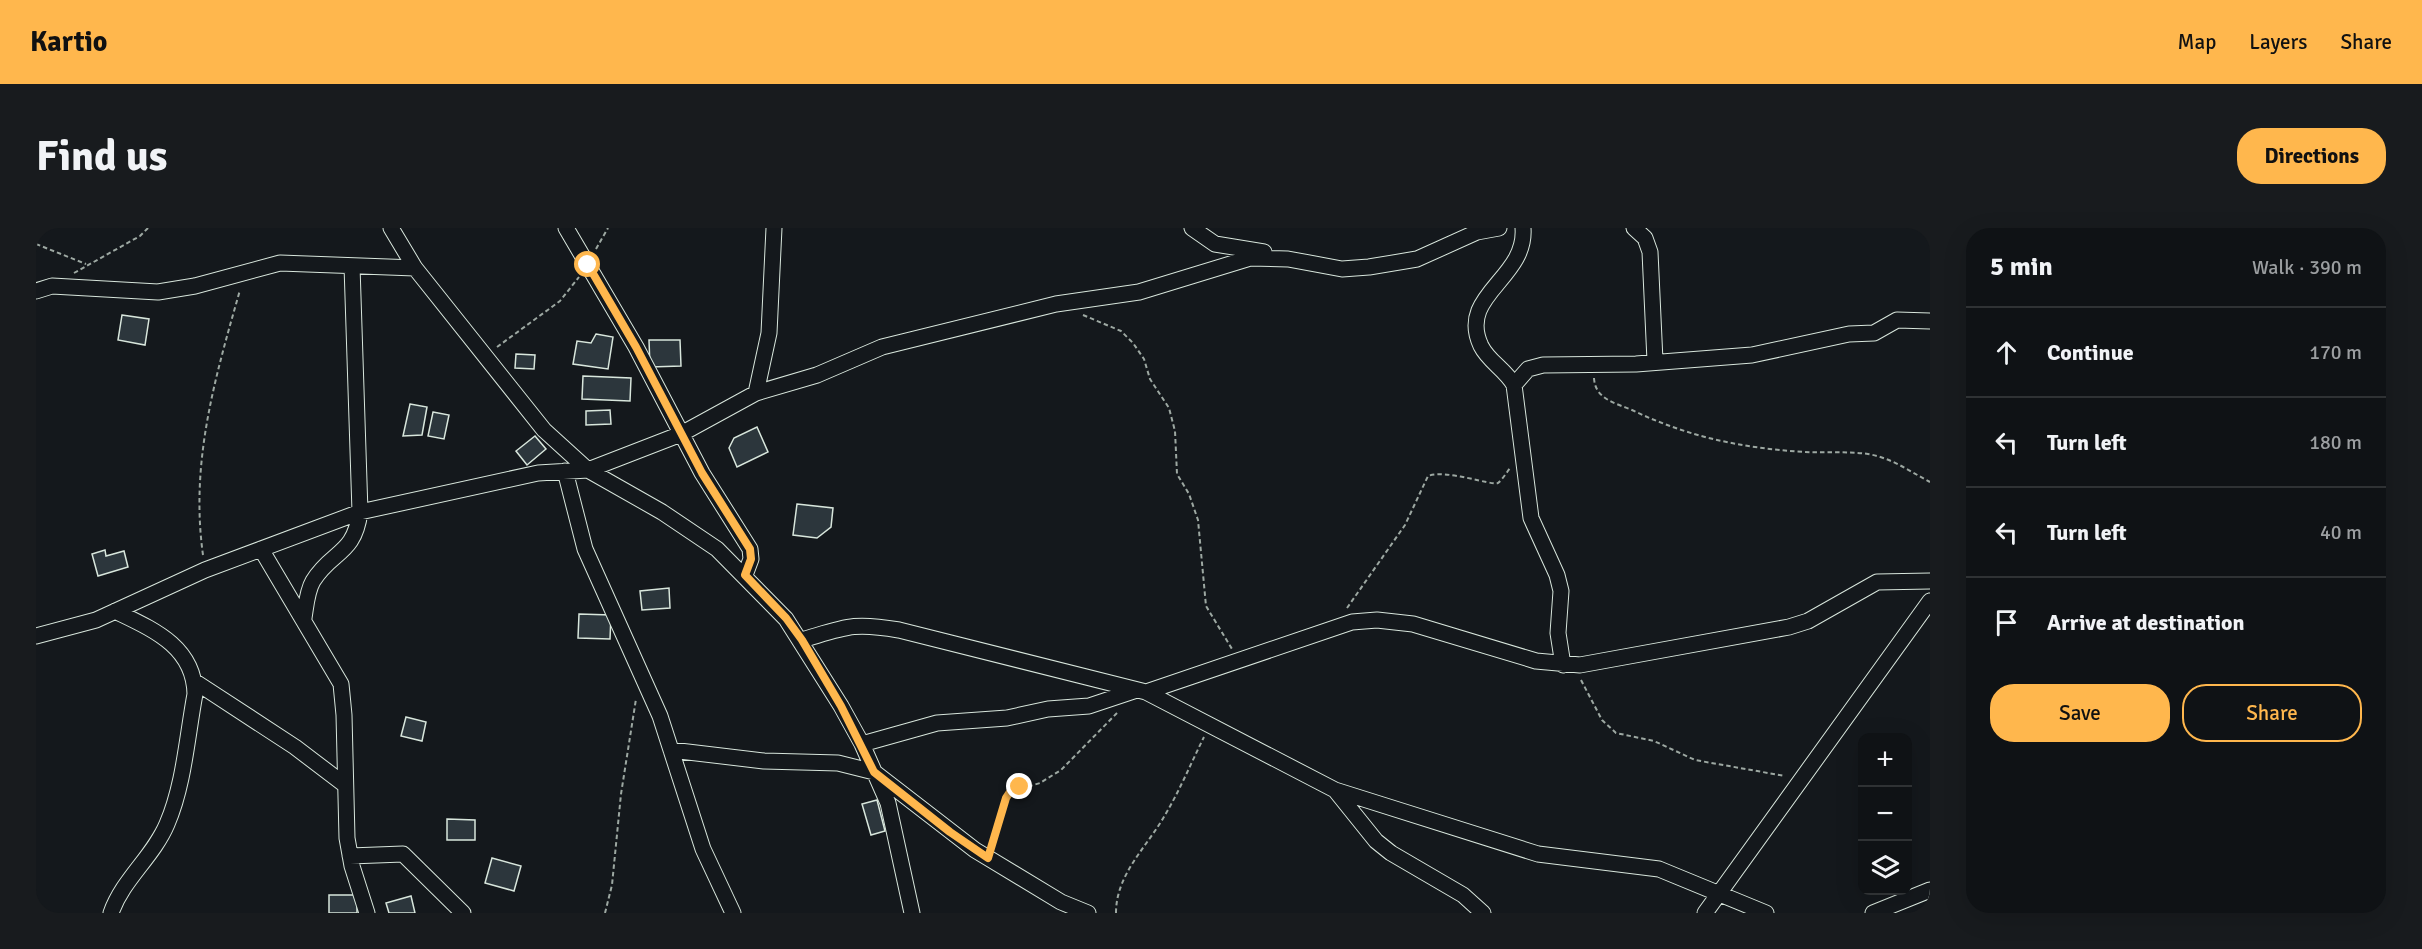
<!DOCTYPE html>
<meta charset="utf-8">
<style>
:root{--surface:#0f1215;--page:#181b1e;--text:#f1f3f6;--muted:#9b9ea0;--line:#2f3234;--accent:#ffb74d}
body{margin:0;font-family:Signika,sans-serif;background:var(--page);color:var(--text)}
.controls{position:absolute;right:18px;bottom:18px;display:grid;overflow:hidden;border-radius:12px;box-shadow:0 6px 24px #0002}
.controls button{width:54px;height:54px;display:grid;place-items:center;padding:0;border:0;border-bottom:2px solid var(--line);background:var(--surface);color:var(--text);font:30px sans-serif}
.stop{position:absolute;width:18px;height:18px;margin:-14px;border:4px solid #ffb74d;border-radius:50%;background:#fff}
.stop.end{background:#ffb74d;border-color:#fff;box-shadow:0 2px 6px #0008}
.list{margin:0;padding:0;list-style:none}
h2{display:flex;justify-content:space-between;align-items:center;height:78px;margin:0;padding:0 24px;font-size:26px}
h2 small{font-size:20px;font-weight:400;color:var(--muted)}
.list li{display:grid;grid-template-columns:39px 1fr auto;gap:18px;align-items:center;box-sizing:border-box;height:90px;padding:0 24px;border-top:2px solid var(--line)}
.list b{display:block;font-size:22px;white-space:nowrap}
.list em{font-size:20px;font-style:normal;color:var(--muted)}
.actions{display:flex;gap:12px;padding:18px 24px}
.actions a{flex:1;padding:14px 0;border:2px solid var(--accent);border-radius:24px;text-align:center;font-size:21px;color:var(--accent)}
.actions .main{background:var(--accent);color:#111}
.icon{flex:none;width:33px;height:33px;fill:none;stroke:currentColor;stroke-width:2;stroke-linecap:round;stroke-linejoin:round}
.map{position:relative;flex:none;width:1894px;height:685px;overflow:hidden;border-radius:24px}
header{display:flex;align-items:center;gap:36px;box-sizing:border-box;height:84px;padding:0 30px;background:var(--accent);color:#111}
header strong{font-size:28px}
nav{display:flex;gap:33px;margin-inline-start:auto;font-size:21px}
.intro{display:flex;align-items:center;justify-content:space-between;box-sizing:border-box;height:144px;padding:0 36px}
h1{margin:0;font-size:42px}
.button{padding:15px 27px;border-radius:24px;background:var(--accent);color:#111;font-size:21px;font-weight:700}
main{display:flex;gap:36px;padding:0 36px}
aside{flex:1;background:var(--surface);border-radius:24px;box-shadow:0 6px 24px #0002}
.map>svg:first-child{display:block}
</style>
<header>
<strong>Kartio</strong>
<nav><a>Map</a><a>Layers</a><a>Share</a></nav>
</header>
<div class="intro"><h1>Find us</h1><a class="button">Directions</a></div>
<main>
<div class="map">
<svg width="1894" height="685" viewBox="0 0 1894 685">
<rect width="100%" height="100%" fill="#14181c"/>
<path fill="#2c363c" stroke="#d8e6dc" stroke-width="1.5" d="M86,87L113,91L109,117L82,112Z
M560,106L577,109L572,141L537,136L541,113L555,115Z
M613,112H644L645,138L614,139Z
M480,126L499,127L498,141L479,140Z
M547,148L595,150L594,173L546,171Z
M374,176L391,179L386,207L367,208Z
M574,182L575,196L550,197V183Z
M397,184L413,187L408,211L392,208Z
M721,199L732,224L701,239L693,220L698,210Z
M499,208L510,221L491,237L480,223Z
M761,276L797,280L795,299L781,310L757,307Z
M69,322L70,328L88,323L92,339L62,348L56,326Z
M633,360L634,380L606,382L604,363Z
M543,386L575,387L574,411L542,410Z
M370,489L390,494L386,513L365,508Z
M841,572L849,603L835,607L826,576Z
M411,591L439,592V612H411Z
M456,630L485,638L478,663L449,655Z
M293,667H321V685H293Z
M375,668L379,685H353L350,675Z"/>
<g fill="none" stroke-linecap="round" stroke-linejoin="round">
<defs>
<path id="minor" d="M355,0L379,40L508,202L552,242L626,284L681,321L750,391L805,478L826,516L852,575L876,685
M530,0L600,119L666,245L714,321L715,331L709,347
M1156,0L1179,16L1228,24
M1487,0C1491,51 1421,67 1445,118C1453,134 1469,141 1478,157L1495,290L1521,347L1525,363L1522,405L1527,437
M1598,0L1609,10L1614,24L1619,133
M0,63L16,58L122,64L159,58L244,35L379,40
M1478,157L1492,141L1507,137L1600,136L1716,127L1813,106L1838,105L1861,92L1894,93
M720,165L733,105L738,0
M529,243L549,321L624,488L667,621L697,685
M225,321L305,456L308,487L311,610L316,638L331,685
M268,390C270,378 271,363 277,353C296,322 318,328 324,284L316,38
M0,408L60,392L169,342L324,284L502,245L552,242L645,206L720,165L781,147L846,119L1020,76L1103,64L1214,30L1252,31L1306,41L1333,39L1381,31L1441,4L1463,0
M766,412C810,399 816,394 863,402L1110,464L1299,562L1502,626L1623,641L1730,685
M158,453L259,519L309,557
M1110,464L1316,394L1341,392L1377,396L1500,433L1544,437L1753,399L1772,393L1841,354L1894,353
M826,516L901,495L971,490L1012,481L1053,478L1101,462
M635,522L728,533L802,535L838,544L939,622L1025,674L1052,685
M1299,562L1340,613L1355,625L1427,667L1447,685
M314,628L367,626L427,685
M75,685C87,651 117,629 131,596C148,557 151,509 159,466C158,418 116,401 79,383
M1669,685L1894,373
M1837,685L1894,662"/>
</defs>
<use href="#minor" stroke="#d8e6dc" stroke-width="17"/>
<path stroke="#9da8a2" stroke-width="2" stroke-dasharray="4.5 3" stroke-linecap="butt" d="M0,16L50,36
M560,21L572,0
M38,45L104,8L112,0
M1047,87L1085,103L1097,115L1108,131L1114,151L1133,180L1139,203L1141,246L1153,266L1162,292L1170,378L1196,421
M461,119L524,73L543,49
M1558,150C1559,171 1579,175 1596,182C1652,209 1706,220 1768,224C1789,225 1811,223 1832,226C1856,230 1873,243 1894,254
M167,327C154,234 179,150 204,62
M1311,380L1369,297L1392,248C1411,241 1456,258 1462,255C1466,252 1471,244 1474,240
M1545,452L1566,492L1580,505L1618,513L1659,532L1749,548
M956,617L974,564L1004,555L1025,542L1081,485
M569,685L576,657L585,566L600,471
M1080,685C1080,646 1111,619 1129,587C1144,562 1155,535 1168,509"/>
<use href="#minor" stroke="#14181c" stroke-width="15"/>
</g>
<g fill="none" stroke-linecap="round" stroke-linejoin="round">
<path stroke="#ffb74d" stroke-width="8" d="M552,37L600,119L666,245L714,321L715,331L709,347L750,390L766,412L805,478L838,544L914,604L952,630L970,570L974,564L984,559"/>
</g>
</svg>
<div class="controls">
<button>+</button>
<button>−</button>
<button><svg class="icon" aria-label="layers" viewBox="0 0 24 24"><path d="M12 4l9 5-9 5-9-5zM3 14l9 5 9-5"/></svg></button>
</div>
<div class="stop" style="left:552px;top:37px"></div>
<div class="stop end" style="left:984px;top:559px"></div>
</div>
<aside>
<h2>5 min<small>Walk · 390 m</small></h2>
<ul class="list">
<li><svg class="icon" aria-label="ahead" viewBox="0 0 24 24"><path d="M12 20V5M6 11l6-6 6 6"/></svg><div><b>Continue</b></div><em>170 m</em></li>
<li><svg class="icon" aria-label="left" viewBox="0 0 24 24"><path d="M17 20v-9H6M10 6l-5 5 5 5"/></svg><div><b>Turn left</b></div><em>180 m</em></li>
<li><svg class="icon" aria-label="left" viewBox="0 0 24 24"><path d="M17 20v-9H6M10 6l-5 5 5 5"/></svg><div><b>Turn left</b></div><em>40 m</em></li>
<li><svg class="icon" aria-label="arrive" viewBox="0 0 24 24"><path d="M6 21V4h12l-3 4 3 4H6"/></svg><div><b>Arrive at destination</b></div></li>
</ul>
<div class="actions"><a class="main">Save</a><a>Share</a></div>
</aside>
</main>
